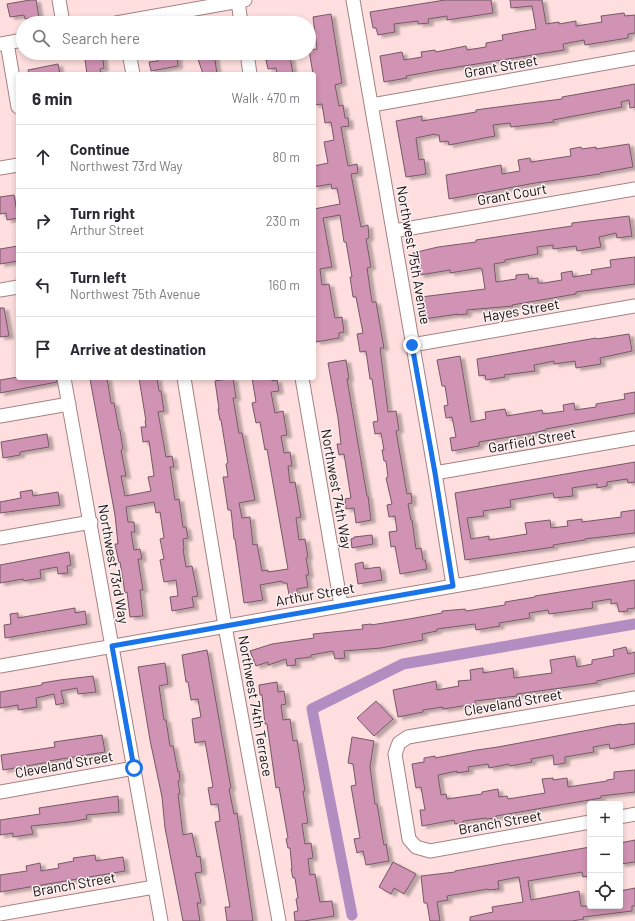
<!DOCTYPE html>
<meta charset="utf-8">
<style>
:root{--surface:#fff;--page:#f7f7f7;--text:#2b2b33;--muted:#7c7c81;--line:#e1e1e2}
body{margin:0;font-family:Barlow,sans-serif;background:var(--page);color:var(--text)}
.controls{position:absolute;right:12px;bottom:12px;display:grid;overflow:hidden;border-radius:4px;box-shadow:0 2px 6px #0003}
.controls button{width:36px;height:36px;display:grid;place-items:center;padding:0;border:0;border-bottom:1px solid var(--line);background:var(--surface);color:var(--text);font:20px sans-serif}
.stop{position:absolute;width:12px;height:12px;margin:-9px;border:3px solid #1a73e8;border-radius:50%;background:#fff}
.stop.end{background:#1a73e8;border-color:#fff;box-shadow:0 1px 4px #0008}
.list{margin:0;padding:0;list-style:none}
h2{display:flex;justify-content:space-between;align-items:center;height:52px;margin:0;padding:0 16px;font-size:17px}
h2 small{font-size:13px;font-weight:400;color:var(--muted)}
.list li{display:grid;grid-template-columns:26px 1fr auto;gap:12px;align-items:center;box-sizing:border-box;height:64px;padding:0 16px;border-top:1px solid var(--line)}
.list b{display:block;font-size:15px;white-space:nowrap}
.list p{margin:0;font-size:13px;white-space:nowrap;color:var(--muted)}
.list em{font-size:13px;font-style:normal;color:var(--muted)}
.icon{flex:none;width:22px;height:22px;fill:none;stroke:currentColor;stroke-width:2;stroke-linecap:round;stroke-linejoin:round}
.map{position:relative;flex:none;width:635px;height:921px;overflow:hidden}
.search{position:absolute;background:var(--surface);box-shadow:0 2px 6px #0003;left:16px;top:16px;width:300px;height:44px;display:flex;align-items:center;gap:10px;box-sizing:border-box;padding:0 14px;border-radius:22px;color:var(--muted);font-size:15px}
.panel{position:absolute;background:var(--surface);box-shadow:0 2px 6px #0003;left:16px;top:72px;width:300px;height:308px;border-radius:4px}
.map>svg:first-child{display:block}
</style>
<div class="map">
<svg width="635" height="921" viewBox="0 0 635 921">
<defs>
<filter id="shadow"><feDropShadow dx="4.5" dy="2.5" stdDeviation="1" flood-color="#0004"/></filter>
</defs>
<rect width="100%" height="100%" fill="#fedede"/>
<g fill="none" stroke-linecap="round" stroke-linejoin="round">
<path stroke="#b28dc1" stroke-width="11" d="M352,915L312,709L403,664L635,624"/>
</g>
<path fill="#d193b3" stroke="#755867" filter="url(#shadow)" d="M30,0H36L39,17L25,19L24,15L10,17L7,4Z
M445,0H491L493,13L447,20V16L428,19L429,23L418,24V21L394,24L395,32L378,35L376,28H373L370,12Z
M510,0H542L546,24L559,22V24L576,21V26L602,22L601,16L624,13L625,16L635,15V33L628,34V38L585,45L584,40L563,44L564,50L439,70L406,76L407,78L384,82L380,56L402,52L404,60L422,57L421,52L435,50L436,52L466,46L467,50L486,47V43L503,40L502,35L536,29L532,6L511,8Z
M331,14L342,83L335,85L339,106L343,105L345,118H348L349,126L341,127L348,166L357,164L358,173L351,174L361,227L368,225L369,238L366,239L371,267L367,268L372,302H376L384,348H380L388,412L396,411L399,430L396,431L407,494L411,493L412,503L408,504L411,520H412L416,549L421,548L423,560H425L427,569L400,574L395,546L391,547L389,532L397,531L395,516L389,517L387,505L392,504L386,478L388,477L386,461H384L382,450H384L381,433L375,434L373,422L378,421L372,379H370L366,351L360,352L357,334L363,333L356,297H353L350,277H352L346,242H344L340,215L323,218L332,267L320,269L322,285L329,284L335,318L342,317L344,332L339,333V338L316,342L314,332V209L340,204L337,188L332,189L331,184L314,187V166L328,163L324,142L334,140L331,122L325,123L322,104L314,105V74H313L309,50L317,49L313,17Z
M84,53H102L104,68L100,69L101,74H87Z
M156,53H171L172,57L177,56L178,66L151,71L149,62L158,61Z
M196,53H214L217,74H203Z
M290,57L293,74H277L276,68L268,69L266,60Z
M58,64L60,74H29L28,70Z
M635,84V107L630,108L629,100L621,102L622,107L553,120L554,122L511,127L510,123L493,125L495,136L449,145L448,141L440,142L439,135H436L435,134L416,138L419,160L424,159L426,174L406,177L396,121L422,116V121L476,112V110L490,108L562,99V97Z
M629,144L633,167L600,173V174L535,183L449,199L446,175L501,165L502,174L520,171L518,160L530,158L531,162L571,156L570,149L581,147L582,149L596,147V149Z
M14,195L18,218L7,220L6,213L0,214V197Z
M629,216L632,236L617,238L616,233L599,237L601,247L577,251L576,246L553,249V245L537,247L538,254L505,260V262L494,264L496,282L516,279V275L528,274L529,279L538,278V283H544L562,280L561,273L572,271L573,277L592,274L591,270L611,267L610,260L635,257V284L576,292V294L512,305L513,306L467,310V314L458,315V314L424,319L421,297L485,289L482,269L480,268L450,273V270L420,275L419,268L416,269L413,253L438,247L476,242V240L572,226V223Z
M18,246V261L0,264V249Z
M0,308H4L9,336L0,337Z
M629,334L632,351L600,358L601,364L576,368L575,361L554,364V361L534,365L535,371L504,375L505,377L486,380L485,375L479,376L477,359L596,338L597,339Z
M460,356L471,422L486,419L485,412L505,409L507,416L542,410L543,414L564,411L563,405L574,403L575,410L596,407V404L625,399L624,394L635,392V413L546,429V430L533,433L479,442V446L452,451L450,438L456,437L452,417L446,418L444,406L448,405L445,386H442L437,360Z
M346,360L349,379H347L367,496H368L371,520L356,523L354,508L346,509L345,499L351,498L344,454L339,455L337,444H341L338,418L328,363Z
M18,377V378H56L57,382L0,393V380Z
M98,378H107L111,403H114L119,430H120L123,449L121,450L126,476H121L125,496L151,491L148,477L154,476L149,441L143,442L141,427H146L145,421H146L139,378H157L159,391H161L164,411L158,412L166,457L172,456L174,467H170L175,500L179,499L183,527H186L188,538L183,539L184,549H183L186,567L192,566L198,596L192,597L194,607L172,611L170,597L178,596L176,580L164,582L160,560L164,559L160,539L164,538L160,512L156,513L154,502L126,507L128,522H134L135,532H131L134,550L140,549L142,559H138L143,590H140L143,616L130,617L127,592L125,593L120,562L119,563L115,544H118L115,515L90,379Z
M233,378L236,398H233L239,433H242L255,500L239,503L242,518L250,517L253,545L257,544L262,571L268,570V572L288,569L267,449L265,450L260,422L256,423L252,403L256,402L252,378H272V381L277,380L279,391L271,392L275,413L283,411L287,435L281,436L284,453L290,452L292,466H288L290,483L295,482L301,517L296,518L299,540L305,539L308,557L306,558L309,575H306L308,587L297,589V594L289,595L287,583H283L282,581L260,585L263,600L244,603L235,539H234L231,510H228L223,477H228L226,464L228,463L221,420H220L218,409H219L215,381Z
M47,434L49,447L20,452V455L3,458L1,442Z
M635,462V482L628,483L627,479L607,482V486L597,488V484L572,488L573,496L554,498L553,493L510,500L511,507L483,511L484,516L467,518L471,539L489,536V540L527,534L525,523L550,520L551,528L568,526L567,521L582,519V522L621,517V512L635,510V533L585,539V540L553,545L554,547L465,560L455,493Z
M32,490L33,496L58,492L60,505L0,513V502L21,498L20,492Z
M372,535L373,544L352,548L351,539L354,538V537Z
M69,552L71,565L67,566L68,573L58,574L57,567L40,570L41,578L24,581L23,579L0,583V565Z
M363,562L364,569L380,567L382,580L358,584L355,564Z
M635,580V608L627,609L628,611L619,612L617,603L611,604V599L592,602L593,608L549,614L548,610L529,613L530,618L499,623L500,626L476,630L475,624L437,629V631L422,634L423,640L381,648L344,651L345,658L335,659L333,651L311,655V657L295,659L296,665L287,666L286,659L268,665V662L256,666L250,651L272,644L314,638L313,634L363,629L362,625L371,624V625L409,619L442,613V611L465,609L466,611L505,605V602L535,597V596Z
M75,608V613L85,611L87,624L5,638L4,625L11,624L10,614L18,613V618Z
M626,647L628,654L635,652V673L597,681V683L517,694V696L475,701V704L443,709V707L423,710V712L398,717L393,690L436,681L437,690L459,686L458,681L471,680L470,670L483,668V673L513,668L514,678L552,673L550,660L575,656L577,667L592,664V660L614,656L613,650Z
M207,650L231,788L229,789L234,814L237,813L253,921H227L225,907H230L215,822L220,821L218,804L211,805L208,788L213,787L205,741L195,743L192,719L201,717L198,699L191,700L188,682H186L182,655Z
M165,663L168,684L159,686L164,720H166L170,746H173L178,772L179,771L180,780L178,781L180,794H178L183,835L192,833L197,857L200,856L202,872L195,873L201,903H197L200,921H183L165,828L162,797L150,740L138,667Z
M93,676L96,692L78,694L77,688L61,691L64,703L56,705L54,694L36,698L37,707L18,710V705L0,708V692L42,685V683L60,680Z
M277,682L278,692L284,691L286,704L281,705L283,720L290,719L293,741L297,740L305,791H303L308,823L302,824L305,844L311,843L313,858L308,859L310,875L315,874L320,902L332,901L334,916L304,921H295L294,912L298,911L296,899L298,898L295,878H293L291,869H292L290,848H288L286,839L288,838L279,787L276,788L267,724H265L262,695H260L259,685Z
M376,701L393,719L374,736L357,718Z
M635,723V744L610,749L609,744L593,747L594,752L565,757V763L554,765L553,755L531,759L532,762L510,766L509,764L489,768L488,764L468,767L469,771L457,773V771L438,775L441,795L446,794L447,799L482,794V792L498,789L499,797L507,796L508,799L545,793L542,779L553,778V780L567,778L568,787L607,781V780L614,779V772L635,770V792L601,796V798L496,816V818L486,819V818L463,821V823L455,824L454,820L422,826L420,810H425L421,787L416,788L412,764L424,762V758L435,756V758L477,750L498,747L621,724V725Z
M102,735L105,752L49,761V762L3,770L1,755L55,747L54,742Z
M352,737L374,741L370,767L375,804H377L382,834L384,845L386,844L389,861L366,865L363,851L357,853L354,839L360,838L351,786L356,785L353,764L348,763Z
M118,796L119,812L86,815L87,819L69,822L31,826L33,834L13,837V833L0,835V820L40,814L39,808Z
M635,840V862L620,864V843Z
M590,847V876L583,877L582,872L528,881L531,900L579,891L581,906H620V891L635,888V906H632V911L583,917L584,919L572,921H470V917L493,912L492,907L523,902L519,877L498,881L499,889L489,890L488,889L447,896L448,900L437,902L440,921H430L427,903H424L421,876L455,872V871Z
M95,855L96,861L123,857L125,871L0,892V875L27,871L26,866L40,863L41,871L59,868L58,864L74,861L73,858Z
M393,862L416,874L404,894L394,888L391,894L379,887Z"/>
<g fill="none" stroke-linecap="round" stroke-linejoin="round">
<defs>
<path id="minor" d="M59,0L63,23
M353,0L435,473L453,585
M238,1L241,23
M116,23L245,0
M7,43L18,107
M0,44L23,40
M129,53L133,74
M247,53L250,74
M372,105L635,58
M0,168L18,165
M394,231L635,189
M0,290L18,287
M412,345L635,306
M64,378L161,921
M184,378L225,626L279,921
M302,378L341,605
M0,416L69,404
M435,473L635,438
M0,538L91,522
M0,666L635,554
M0,792L134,768
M620,817L635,814
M590,822L430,851L416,847L409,839L395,754L399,743L408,737L635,698
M0,914L154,887"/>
</defs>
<use href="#minor" stroke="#a68282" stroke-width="15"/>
<use href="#minor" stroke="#fff" stroke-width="13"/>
</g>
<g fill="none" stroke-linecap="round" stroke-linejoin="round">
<path stroke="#1a73e8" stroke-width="5" d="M134,768L112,646L453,586L435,473L412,345"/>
</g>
<g text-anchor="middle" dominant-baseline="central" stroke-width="3" stroke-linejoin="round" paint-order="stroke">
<g font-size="14" fill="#180b0b" stroke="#faf2f2">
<text transform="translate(501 66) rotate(-10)">Grant Street</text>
<text transform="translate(512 194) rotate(-10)">Grant Court</text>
<text transform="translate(414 255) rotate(80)">Northwest 75th Avenue</text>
<text transform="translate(521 310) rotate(-10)">Hayes Street</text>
<text transform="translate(532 440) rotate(-10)">Garfield Street</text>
<text transform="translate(337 489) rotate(80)">Northwest 74th Way</text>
<text transform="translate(114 564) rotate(80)">Northwest 73rd Way</text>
<text transform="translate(315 594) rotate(-10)">Arthur Street</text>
<text transform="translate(513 702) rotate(-10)">Cleveland Street</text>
<text transform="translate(256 706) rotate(80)">Northwest 74th Terrace</text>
<text transform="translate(64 764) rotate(-10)">Cleveland Street</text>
<text transform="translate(500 822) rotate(-10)">Branch Street</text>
<text transform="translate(74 884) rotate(-10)">Branch Street</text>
</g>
</g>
</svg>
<div class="controls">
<button>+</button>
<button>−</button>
<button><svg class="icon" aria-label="locate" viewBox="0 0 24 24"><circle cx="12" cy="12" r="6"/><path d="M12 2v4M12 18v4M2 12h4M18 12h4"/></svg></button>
</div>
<div class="stop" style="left:134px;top:768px"></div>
<div class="stop end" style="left:412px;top:345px"></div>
<div class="search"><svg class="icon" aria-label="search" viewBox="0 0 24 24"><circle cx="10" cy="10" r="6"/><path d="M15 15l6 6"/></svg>Search here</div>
<section class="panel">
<h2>6 min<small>Walk · 470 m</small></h2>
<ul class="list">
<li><svg class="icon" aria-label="ahead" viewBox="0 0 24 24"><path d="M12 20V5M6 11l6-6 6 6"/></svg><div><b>Continue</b><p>Northwest 73rd Way</p></div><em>80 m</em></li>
<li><svg class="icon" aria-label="right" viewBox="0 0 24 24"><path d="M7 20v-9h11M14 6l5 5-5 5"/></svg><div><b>Turn right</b><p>Arthur Street</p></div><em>230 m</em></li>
<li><svg class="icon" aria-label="left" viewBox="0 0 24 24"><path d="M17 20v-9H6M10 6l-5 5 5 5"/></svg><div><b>Turn left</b><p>Northwest 75th Avenue</p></div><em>160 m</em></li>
<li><svg class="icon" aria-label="arrive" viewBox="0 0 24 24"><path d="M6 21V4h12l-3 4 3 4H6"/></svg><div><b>Arrive at destination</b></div></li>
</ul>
</section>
</div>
